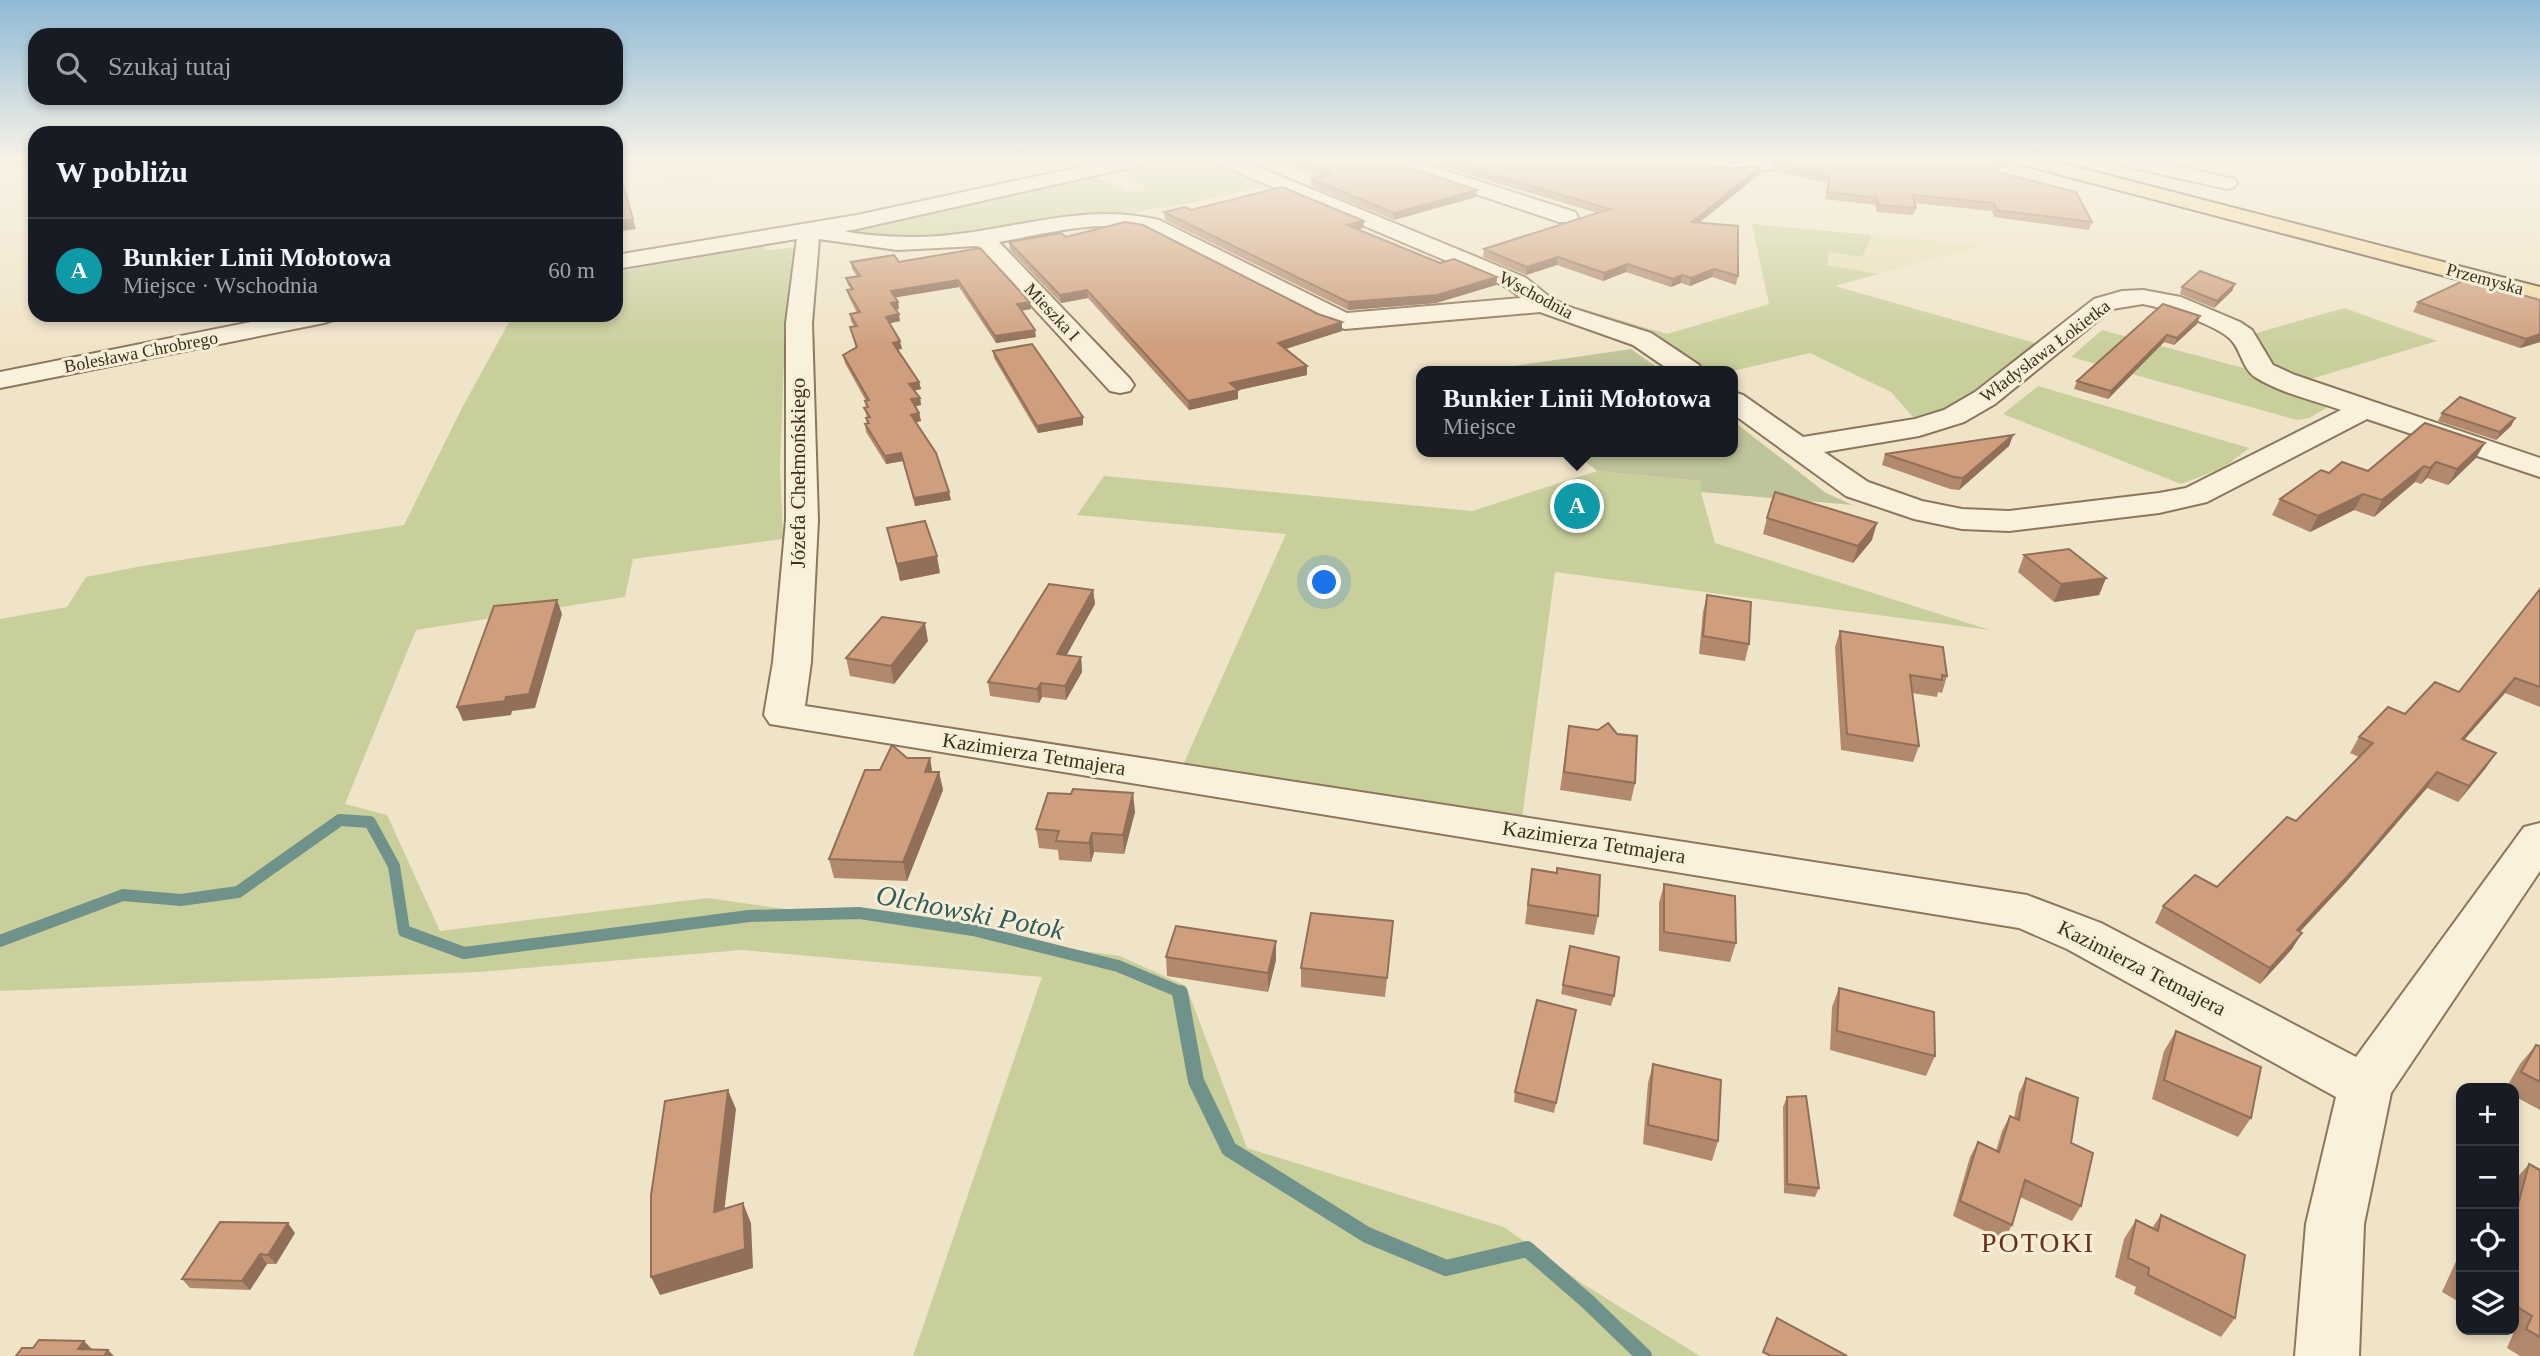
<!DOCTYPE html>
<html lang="pl">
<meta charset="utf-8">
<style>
:root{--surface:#171b24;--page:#242831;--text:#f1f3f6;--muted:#9ea1a6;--line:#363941;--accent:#b45309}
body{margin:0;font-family:"Times New Roman",serif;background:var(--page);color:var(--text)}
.controls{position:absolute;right:21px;bottom:21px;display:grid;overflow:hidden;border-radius:14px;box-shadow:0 4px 10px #0003}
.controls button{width:63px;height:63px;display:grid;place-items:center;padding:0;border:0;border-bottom:2px solid var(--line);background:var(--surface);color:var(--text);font:35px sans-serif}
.you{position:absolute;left:1325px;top:583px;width:24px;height:24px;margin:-18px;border:5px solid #fff;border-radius:50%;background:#1a73e8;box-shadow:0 0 0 10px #1a73e833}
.badge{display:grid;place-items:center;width:46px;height:46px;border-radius:50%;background:var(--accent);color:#fff;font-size:23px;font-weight:700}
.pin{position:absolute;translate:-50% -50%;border:4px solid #fff;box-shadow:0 2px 7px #0006}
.popup{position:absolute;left:1416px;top:366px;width:322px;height:91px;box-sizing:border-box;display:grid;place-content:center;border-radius:14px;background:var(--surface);filter:drop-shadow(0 2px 5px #0005);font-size:23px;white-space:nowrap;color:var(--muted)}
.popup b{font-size:26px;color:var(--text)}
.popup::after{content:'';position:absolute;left:50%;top:100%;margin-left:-14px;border:14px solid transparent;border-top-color:var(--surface)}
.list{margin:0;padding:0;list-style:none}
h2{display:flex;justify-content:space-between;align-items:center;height:91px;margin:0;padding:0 28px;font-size:30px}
h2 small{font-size:23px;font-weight:400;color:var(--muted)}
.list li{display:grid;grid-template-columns:46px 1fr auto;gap:21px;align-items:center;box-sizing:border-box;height:105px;padding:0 28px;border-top:2px solid var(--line)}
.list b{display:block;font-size:26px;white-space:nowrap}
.list p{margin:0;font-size:23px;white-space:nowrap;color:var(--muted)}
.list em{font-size:23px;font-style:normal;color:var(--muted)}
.icon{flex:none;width:38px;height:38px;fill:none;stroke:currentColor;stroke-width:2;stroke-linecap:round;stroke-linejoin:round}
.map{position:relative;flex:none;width:2540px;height:1356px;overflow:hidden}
.search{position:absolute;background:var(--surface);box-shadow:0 4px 10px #0003;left:28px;top:28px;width:595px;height:77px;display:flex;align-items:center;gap:18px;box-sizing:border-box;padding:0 24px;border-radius:21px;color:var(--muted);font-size:26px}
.panel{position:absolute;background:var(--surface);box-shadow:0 4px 10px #0003;left:28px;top:126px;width:595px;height:196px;border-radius:21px}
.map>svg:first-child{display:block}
</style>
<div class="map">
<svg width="2540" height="1356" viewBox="0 0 2540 1356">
<rect width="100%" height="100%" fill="#f0e4c8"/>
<path fill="#e6deb5" d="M616,159H847L675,189L648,173L616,177Z
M1872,235L1982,245L1878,274L1827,266L1829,252L1862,257Z"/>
<path fill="#c9cf9b" d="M1181,159H1207L1268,186L1187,204L948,240L864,238L858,231L1093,178L1113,183L1130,192L1147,187L1121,171Z
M1752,224L1872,235L1862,257L1829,252L1827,265L1878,274L1835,286L2035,343L1951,408L1913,417L1891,392L1810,353L1733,371H1709L1651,335L1566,304L1667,334L1769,304Z
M762,245L766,250L801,247L785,334L780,467L783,539L633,559L625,597L416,630L345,804L387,815L440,931L707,898L1120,956L1186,986L1247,1148L1504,1227L1583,1284L1700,1356H913L1042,977L742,950L479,972L0,991V619L67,607L86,577L142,566L404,525L463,406L513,315H616V272Z
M2344,308L2437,341L2304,381L2281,373L2253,334Z
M2102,330L2247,369L2331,405L2309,418L2297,420L2071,357Z
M2038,386L2249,448L2223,468L2181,484L2003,414Z
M1597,471L1701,481V492L1715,543L1990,630L1555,572L1522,818L1183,765L1286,534L1077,515L1104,476L1472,511Z"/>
<path fill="#bfc49a" d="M1631,349L1662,371H1480Z
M1733,421L1826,493L1853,505L1701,492V481L1597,471L1574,452H1733Z"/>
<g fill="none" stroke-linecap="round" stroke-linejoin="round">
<path stroke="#6f938a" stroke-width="12" d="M0,941L123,895L181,900L238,892L340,820L370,822L394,866L404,931L464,953L749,916L859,913L973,930L1118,966L1180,992L1181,995"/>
<path stroke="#6f938a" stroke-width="16" d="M1180,993L1196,1081L1229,1149L1367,1235L1446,1268L1527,1249L1587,1301L1644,1356"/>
<defs>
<path id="minor" d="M1213,159H1239L1503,268L1526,278L1552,299L1572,308L1651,333L1699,365L1703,371H1671L1633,345L1540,312L1345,329L1319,320L1144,230C1095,219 1047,234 999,242L1130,379L1134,385L1130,391L1120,393L1110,391L977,246L897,250L819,239L812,323L818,520L811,662L805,706L2027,895L2101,923L2356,1057L2524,827L2540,823V871L2391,1093L2364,1224L2359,1356H2295L2306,1224L2336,1097L2067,949L2019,928L770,724L764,715L773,662L786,520V323L798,230L801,225C817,221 837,230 854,233C875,236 897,237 918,237C1000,236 1078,200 1159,220L1347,313L1521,298L1508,288L1487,278L1216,163Z
M1380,159H1409L1575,212L1578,217L1575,222H1559L1383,163Z
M1666,159C1689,158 1710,162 1733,163C1755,163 1777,158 1799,159L1796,163C1747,177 1718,175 1669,163Z
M2109,159H2144L2234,179L2237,183L2234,187L2227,189L2112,163Z
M2143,290L2181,297L2240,322L2252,330L2273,365L2295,375L2540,458V477L2367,419L2207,502L2159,513L2009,531L1962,529L1914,519L1846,496L1733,414V392L1743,395L1803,437L1915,419L1944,410L1975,392L2094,299L2122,291ZM2143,304C2163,308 2219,325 2232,341C2241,351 2243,369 2255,377C2280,393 2313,400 2341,410L2186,488L2159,493L2009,511L1962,509L1922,501L1868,482L1824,452L1919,436L1964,422L1995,404L2112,309Z"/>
<path id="tertiary" d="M1117,159H1152L1142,165L857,229L616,269V255L857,215Z
M286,315H337L333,320L324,323L0,388V372Z"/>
<path id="primary" d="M2013,159H2045L2540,287V301L2016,163Z"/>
</defs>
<use href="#minor" stroke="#8d765c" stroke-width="4"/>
<use href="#tertiary" stroke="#8d765c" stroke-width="4"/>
<use href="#primary" stroke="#5b4430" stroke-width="4"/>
<use href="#minor" fill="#faf1dc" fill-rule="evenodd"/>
<use href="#tertiary" fill="#faf1dc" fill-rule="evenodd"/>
<use href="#primary" fill="#f3d9a0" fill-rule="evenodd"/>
</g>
<path fill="#b2896c" d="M0,159H35V175L5,159L0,162Z
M1417,159H1670L1703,166L1760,174L1699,223L1738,276L1736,285L1712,277L1690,286L1681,283L1671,287L1626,272L1603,281L1557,265L1526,275L1483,257L1484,249L1597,213Z
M1704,159H1761L1733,160Z
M1295,161L1476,197L1394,220L1311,186L1312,179L1320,177L1295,168Z
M1774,164H2013L1994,171L2092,222L2089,230L1994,217L1992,211L1914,203L1916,208L1913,215L1877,212L1875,205L1825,199L1828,183L1772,171Z
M1191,210L1364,221L1363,228L1358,230L1440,263L1497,277L1496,285L1436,303L1348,310L1165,220L1164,212Z
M1066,237L1318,314L1342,322V331L1286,349L1307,366V375L1238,390V399L1189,410L1088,298L1061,303L1010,250L1009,242Z
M980,248L1031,309L1021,311L1036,337L996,343L959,287L895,297L898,302L899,309L895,310L900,321L890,323L902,349H897L919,382L921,389L914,391L920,398L921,405L915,406L919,413L921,421L916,422L951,500L915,506L903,461L886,464L866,432L865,424H867L866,418L867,417L864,408L866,407L865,401H866L845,363L843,355L856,348L850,327L854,326L851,321L850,314L857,313L849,297L847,290L851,289L848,285L846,278L857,276L852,269L851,262H899Z
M2235,284L2232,291L2214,308L2180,294L2182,287Z
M2418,302L2540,342L2520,348L2413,312Z
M2200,316L2197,324L2174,345L2164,342L2108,399L2074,389L2077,381Z
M993,351L1083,417V425L1038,433L994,358Z
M2442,413L2515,418L2511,426L2496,440L2438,421Z
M2425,423L2476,458L2448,485L2427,478L2421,484L2415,482L2374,517L2354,510L2310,532L2272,515L2280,499L2329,473L2368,471Z
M2013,435L2009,446L1959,490L1950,489L1882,465L1885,454Z
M1767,518L1872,540L1853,563L1763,534Z
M887,528L940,573L900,581Z
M2024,555L2106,578L2099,595L2054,602L2018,572Z
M2540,589V707L2505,693L2464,740L2496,753L2485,769L2458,802L2427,788L2346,882L2300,932L2292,949L2260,984L2155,923L2163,906L2217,887L2296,821L2359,757L2350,753L2359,737L2405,714L2459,692Z
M1093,590L1095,604L1066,655L1081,657L1082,672L1066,700L1042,697L1039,703L990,696L988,682Z
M1707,595L1749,644L1745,661L1699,654L1703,612Z
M1840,631L1947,676L1942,693L1938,692L1937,697L1912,693L1919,746L1913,762L1841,750L1835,647Z
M928,641L894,684L850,676L846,658Z
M1569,726L1635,783L1631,801L1560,790Z
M907,758H930L932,772H939L943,790L907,881L834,878L829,859L880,770Z
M1135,812L1124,854L1094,852L1091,862L1059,860L1058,850L1039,848L1036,829Z
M1532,869L1556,873L1598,916L1594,935L1525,924Z
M1664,884L1736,943L1730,962L1659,951V903Z
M1391,941L1385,997L1301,987V968Z
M1570,946L1614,996L1611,1006L1561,994Z
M1166,957L1276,960L1268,992L1167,976Z
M1839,988L1935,1056L1926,1076L1830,1050L1832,1007Z
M1576,1010L1554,1113L1514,1102L1515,1092Z
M2176,1031L2251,1118L2238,1137L2152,1099L2164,1051Z
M2536,1045L2540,1046V1110L2514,1096V1088H2506L2520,1064Z
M1653,1064L1718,1141L1712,1161L1643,1144L1648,1083Z
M2026,1078L2071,1143L2081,1206L2072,1221L2020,1197L2012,1225L2004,1240L1953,1216L1970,1157L1978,1142L1996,1151L2002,1131L2010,1116L2014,1118L2019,1093Z
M1787,1097L1819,1188L1815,1197L1784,1193L1783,1107Z
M2529,1164L2540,1170V1356H2520L2507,1348L2513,1334L2505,1330H2514V1181Z
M2161,1215L2235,1318L2221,1337L2134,1294L2136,1287L2115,1277L2124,1239L2136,1220L2152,1228Z
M295,1233L276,1264H267L250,1290L190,1288L182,1279Z
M2461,1254V1303L2442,1292L2458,1257Z"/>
<path fill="#916f58" d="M2011,159H2015L2013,164L1983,176L1985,169Z
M1761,166L1760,174L1691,229L1692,222Z
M1477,190L1476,197L1394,220V213Z
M633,219L636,229L616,232V222Z
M1364,221L1363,228L1347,233V225Z
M1558,257L1557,265L1526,275L1527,267Z
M1627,264L1626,272L1603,281L1604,273Z
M1714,269L1712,277L1690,286L1691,278Z
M1682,275L1681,283L1671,287L1673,279Z
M1497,277L1496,285L1436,303L1348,310V302Z
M958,280L959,287L892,298L891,291Z
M2235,284L2232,291L2214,308L2217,301Z
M1087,290L1088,298L1061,303L1060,295Z
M898,302L899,309L892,310L891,303Z
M1030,302L1031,309L1017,311V304Z
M899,314L900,321L887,324L886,317Z
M2200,316L2197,324L2174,345L2177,338Z
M1342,322V331L1278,351V343Z
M1035,330L1036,337L996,343L995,336Z
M2540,334V342L2520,348L2526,339Z
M2167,335L2164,342L2108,399L2111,391Z
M900,341L902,349L894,350L893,343Z
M1307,366V375L1230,392V383Z
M919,382L921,389L910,391L909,384Z
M1238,390V399L1189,410L1188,401Z
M920,398L921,405L913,407L911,399Z
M919,413L921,421L913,423L911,415Z
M1083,417V425L1038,433L1037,426Z
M2515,418L2511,426L2496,440L2500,432Z
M2013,435L2009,446L1959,490L1963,478Z
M2485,443L2476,458L2448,485L2457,469Z
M901,453L903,461L886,464L885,456Z
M2436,462L2427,478L2421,484L2430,468Z
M2424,466L2415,482L2374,517L2382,500Z
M949,492L951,500L915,506L914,498Z
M2363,494L2354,510L2310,532L2318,516Z
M1877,523L1872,540L1853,563L1858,546Z
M937,556L940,573L900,581L897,564Z
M2106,578L2099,595L2054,602L2061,584Z
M1093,590L1095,604L1059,669L1057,654Z
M557,600L562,614L535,708L512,711L511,715L463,721L457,707L506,697Z
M925,623L928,641L894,684L891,666Z
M1081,657L1082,672L1066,700L1065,686Z
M2515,678L2505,693L2452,754L2462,739Z
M1041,683L1042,697L1039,703L1037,689Z
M2496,753L2485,769L2458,802L2469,786Z
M930,758L933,777L925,772Z
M939,772L943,790L907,881L903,862Z
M2437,772L2427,788L2346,882L2286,946L2297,930Z
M1133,793L1135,812L1124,854L1123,835Z
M1092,833L1094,852L1091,862L1089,843Z
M2302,933L2292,949L2260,984L2270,968Z
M1276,941V960L1268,992V973Z
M728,1090L736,1109L722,1231L714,1212Z
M743,1203L751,1223L753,1268L660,1295L651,1277Z
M288,1223L295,1233L276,1264L268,1255Z
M260,1254L267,1264L250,1290L242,1281Z
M84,1341L99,1356L78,1349Z
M108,1350L114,1356H104Z"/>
<path fill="#cf9f7d" stroke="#916f58" stroke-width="2" d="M14,159H35V170Z
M1302,159H1383L1477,190L1394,213L1312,179L1331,174L1295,161Z
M1440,159H1670L1703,166L1734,168L1761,166L1692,222L1738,226V276L1714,269L1691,278L1682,275L1673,279L1627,264L1604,273L1558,257L1527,267L1484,249L1610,209Z
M1798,159H2011L1985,169L2076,192L2092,222L1996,210L1994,203L1912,195L1916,208L1879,205L1877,198L1827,192L1830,176L1774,164Z
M616,172H619L633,219L616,222Z
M1282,187L1364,221L1347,225L1440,263L1454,259L1497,277L1437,295L1348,302L1164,212L1185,207L1191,210Z
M1125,222L1143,225L1318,314L1342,322L1278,343L1307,366L1230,383L1238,390L1188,401L1087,290L1060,295L1009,242L1061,233L1066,237Z
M980,248L1030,302L1017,304L1035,330L995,336L958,280L891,291L898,302L891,303L899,314L886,317L900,341L893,343L919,382L909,384L920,398L911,399L919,413L911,415L936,453L949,492L914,498L901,453L885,456L865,424L869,423L866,418L870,417L864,408L868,407L865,401L869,400L843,355L857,347L850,327L857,326L850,314L860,312L847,290L853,289L846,278L860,276L851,262L894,255L899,262Z
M2200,271L2235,284L2217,301L2182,287Z
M2467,279L2540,300V334L2526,339L2418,302Z
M2163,304L2200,316L2177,338L2167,335L2111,391L2077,381Z
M1032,344L1083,417L1037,426L993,351Z
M2460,397L2515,418L2500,432L2442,413Z
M2425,423L2485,443L2457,469L2436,462L2430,468L2424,466L2382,500L2363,494L2318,516L2280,499L2321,470L2329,473L2342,462L2368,471Z
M2013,435L1963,478L1954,477L1885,454Z
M1775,492L1877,523L1858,546L1767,518Z
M925,521L937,556L897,564L887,528Z
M2069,549L2106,578L2061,584L2024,555Z
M1049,584L1093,590L1057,654L1081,657L1065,686L1041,683L1037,689L988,682Z
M2540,589V687L2515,678L2462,739L2496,753L2469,786L2437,772L2357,866L2297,930L2302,933L2270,968L2163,906L2195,875L2217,887L2287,817L2296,821L2373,743L2359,737L2388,707L2405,714L2435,682L2459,692Z
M1707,595L1751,602L1749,644L1703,636Z
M557,600L529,694L506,697L505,701L457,707L494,606Z
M882,617L925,623L891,666L846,658Z
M1840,631L1943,647L1947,676L1942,675V680L1910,675L1919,746L1847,734Z
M1608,723L1617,734L1637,736L1635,783L1564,772L1569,726L1598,730Z
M892,745L907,758H930L925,772H939L903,862L829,859L865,770H880Z
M1073,789L1133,793L1123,835L1092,833L1089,843L1056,841L1059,831L1036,829L1048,793L1071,794Z
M1557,868L1600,875L1598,916L1528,905L1532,869L1557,873Z
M1664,884L1735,896L1736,943L1664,932Z
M1311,913L1393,921L1387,978L1301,968Z
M1176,926L1276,941L1268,973L1166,957Z
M1570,946L1619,957L1614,996L1563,985Z
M1839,988L1934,1012L1935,1056L1837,1031Z
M1537,1000L1576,1010L1556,1103L1515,1092Z
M2176,1031L2261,1067L2251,1118L2164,1080Z
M2536,1045L2540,1046V1082L2521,1072Z
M1653,1064L1721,1080L1718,1141L1648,1125Z
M2026,1078L2078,1098L2071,1143L2093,1153L2081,1206L2025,1180L2012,1225L1960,1201L1978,1142L1999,1152L2010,1116L2019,1120Z
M728,1090L714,1212L743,1203L745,1249L651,1277V1195L665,1101Z
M1806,1096L1819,1188L1787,1184V1097Z
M2529,1164L2540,1170V1337L2526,1329L2532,1316L2514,1305V1219Z
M2161,1215L2245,1255L2235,1318L2148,1275L2149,1268L2128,1258L2136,1220L2158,1231Z
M220,1222L288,1223L268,1255L260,1254L242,1281L182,1279Z
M1777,1318L1847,1356H1771L1763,1352Z
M39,1340L84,1341L78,1349L108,1350L104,1356H16L22,1348H33Z"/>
<linearGradient id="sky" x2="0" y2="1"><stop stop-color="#8fbad6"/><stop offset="0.46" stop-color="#f8f3e6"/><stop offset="1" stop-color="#f8f3e6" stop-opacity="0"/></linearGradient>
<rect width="2540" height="348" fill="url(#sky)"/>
<g text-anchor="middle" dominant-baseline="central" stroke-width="6" stroke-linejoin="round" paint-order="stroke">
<g font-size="18" fill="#3d2e20" stroke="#f7eed8">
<text transform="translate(2485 279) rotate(15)">Przemyska</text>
<text transform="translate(1536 295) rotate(28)">Wschodnia</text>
<text transform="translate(1052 312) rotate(47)">Mieszka I</text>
<text transform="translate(2045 351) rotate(-37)">Władysława Łokietka</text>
<text transform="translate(141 352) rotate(-11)">Bolesława Chrobrego</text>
</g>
<g font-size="21" fill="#3d2e20" stroke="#f7eed8">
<text transform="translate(798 473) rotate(-90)">Józefa Chełmońskiego</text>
<text transform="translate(1034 754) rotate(9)">Kazimierza Tetmajera</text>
<text transform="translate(1594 842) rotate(9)">Kazimierza Tetmajera</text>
<text transform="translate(2142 968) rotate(27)">Kazimierza Tetmajera</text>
</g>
<g font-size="28" font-style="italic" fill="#2f5d5a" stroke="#f7eed8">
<text transform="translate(970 912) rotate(11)">Olchowski Potok</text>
</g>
<g font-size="28" letter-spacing="2" fill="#6b2e1e" stroke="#f7eed8">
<text x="2038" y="1242">POTOKI</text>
</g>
</g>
</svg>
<div class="controls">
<button>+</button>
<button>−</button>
<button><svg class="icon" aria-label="locate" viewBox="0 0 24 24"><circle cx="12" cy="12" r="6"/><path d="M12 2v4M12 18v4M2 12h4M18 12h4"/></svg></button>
<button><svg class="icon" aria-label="layers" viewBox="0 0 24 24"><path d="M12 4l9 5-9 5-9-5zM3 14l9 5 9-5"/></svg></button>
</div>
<div class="you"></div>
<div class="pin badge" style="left:1577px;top:506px;background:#0f9aa8">A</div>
<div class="popup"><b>Bunkier Linii Mołotowa</b>Miejsce</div>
<div class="search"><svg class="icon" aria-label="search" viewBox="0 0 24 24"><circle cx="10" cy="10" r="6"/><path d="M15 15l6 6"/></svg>Szukaj tutaj</div>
<section class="panel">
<h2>W pobliżu<small></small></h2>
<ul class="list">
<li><span class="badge" style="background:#0f9aa8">A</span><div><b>Bunkier Linii Mołotowa</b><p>Miejsce · Wschodnia</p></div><em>60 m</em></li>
</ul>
</section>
</div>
